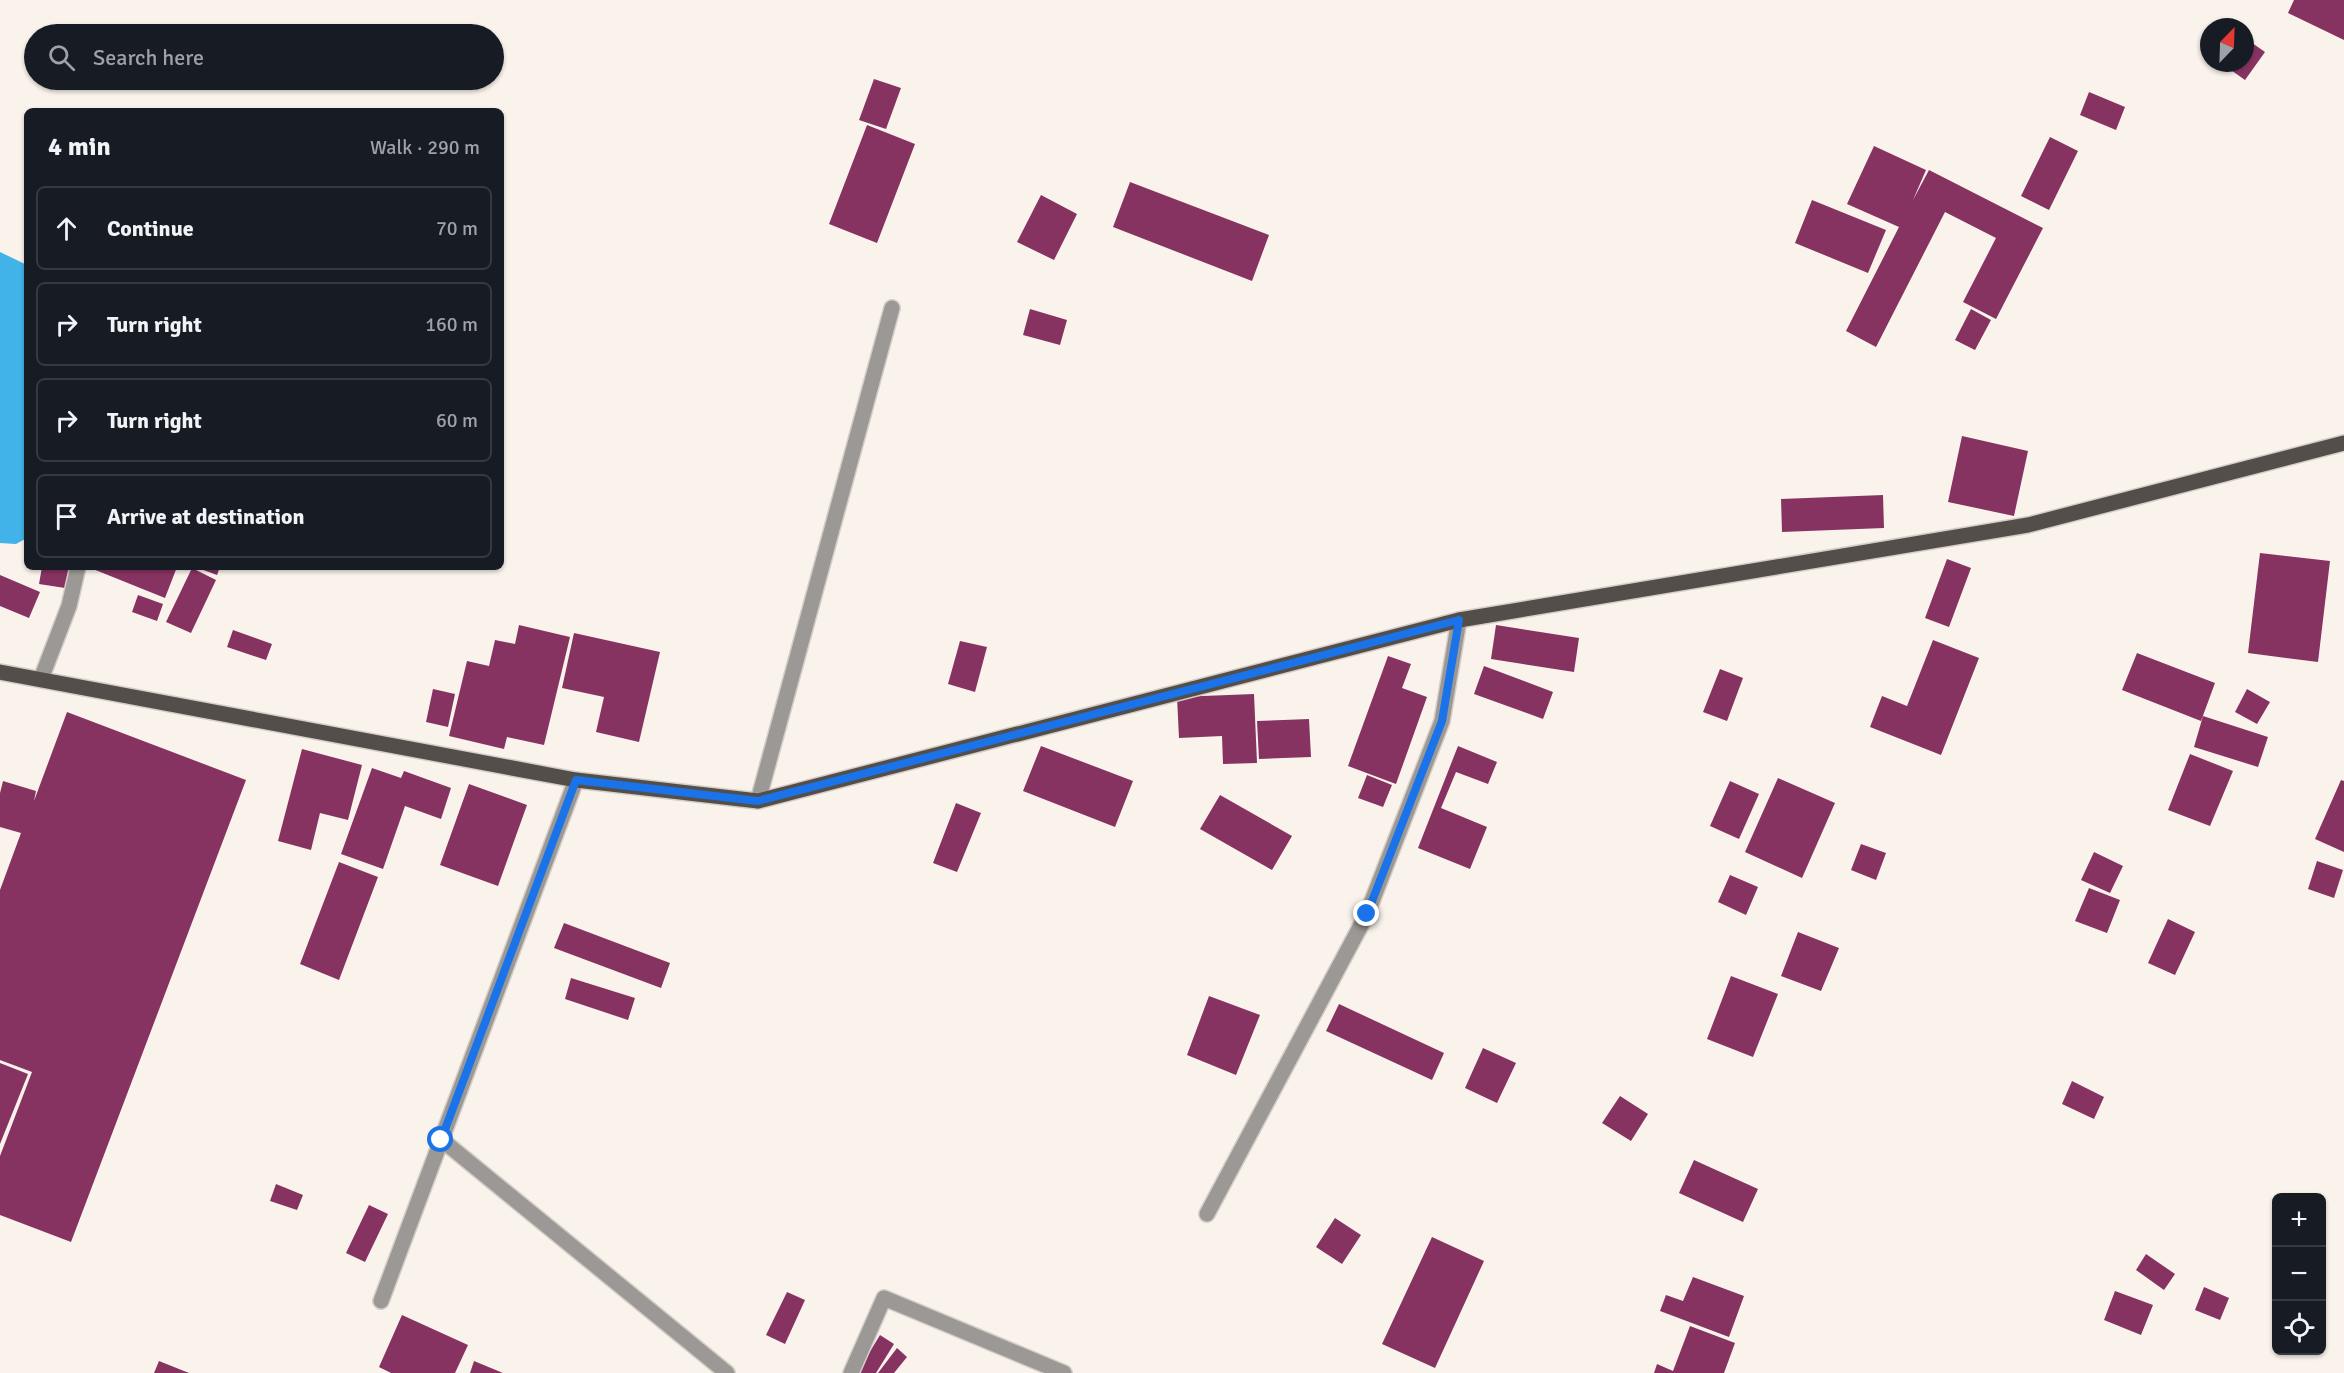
<!DOCTYPE html>
<meta charset="utf-8">
<style>
:root{--surface:#171b24;--page:#20242c;--text:#f1f3f6;--muted:#9ea1a6;--line:#363941}
body{margin:0;font-family:Signika,sans-serif;background:var(--page);color:var(--text)}
.controls{position:absolute;right:18px;bottom:18px;display:grid;overflow:hidden;border-radius:9px;box-shadow:0 2px 4px #0004}
.controls button{width:54px;height:54px;display:grid;place-items:center;padding:0;border:0;border-bottom:2px solid var(--line);background:var(--surface);color:var(--text);font:30px sans-serif}
.compass{position:absolute;left:2200px;top:18px;width:54px;height:54px;border-radius:50%;background:var(--surface);box-shadow:0 2px 4px #0004;rotate:23deg}
.stop{position:absolute;width:18px;height:18px;margin:-14px;border:4px solid #1a73e8;border-radius:50%;background:#fff}
.stop.end{background:#1a73e8;border-color:#fff;box-shadow:0 2px 6px #0008}
.list{margin:0;padding:0;list-style:none}
h2{display:flex;justify-content:space-between;align-items:center;height:78px;margin:0;padding:0 24px;font-size:26px}
h2 small{font-size:20px;font-weight:400;color:var(--muted)}
.list li{display:grid;grid-template-columns:39px 1fr auto;gap:18px;align-items:center;box-sizing:border-box;height:84px;margin:0 12px 12px;padding:0 12px;border:2px solid var(--line);border-radius:9px}
.list b{display:block;font-size:22px;white-space:nowrap}
.list em{font-size:20px;font-style:normal;color:var(--muted)}
.icon{flex:none;width:33px;height:33px;fill:none;stroke:currentColor;stroke-width:2;stroke-linecap:round;stroke-linejoin:round}
.map{position:relative;flex:none;width:2344px;height:1373px;overflow:hidden}
.search{position:absolute;background:var(--surface);box-shadow:0 2px 4px #0004;left:24px;top:24px;width:480px;height:66px;display:flex;align-items:center;gap:15px;box-sizing:border-box;padding:0 21px;border-radius:33px;color:var(--muted);font-size:22px}
.panel{position:absolute;background:var(--surface);box-shadow:0 2px 4px #0004;left:24px;top:108px;width:480px;height:462px;border-radius:9px}
.map>svg:first-child{display:block}
</style>
<div class="map">
<svg width="2344" height="1373" viewBox="0 0 2344 1373">
<rect width="100%" height="100%" fill="#faf3ec"/>
<path fill="#41b3e9" d="M0,252L27,265V538L16,544L0,543Z"/>
<path fill="#873362" d="M2294,0H2344V40L2288,13Z
M2245,38L2265,52L2245,80L2221,63H2245Z
M874,79L901,88L886,129L859,120Z
M2089,92L2125,107L2116,130L2080,115Z
M867,125L915,144L877,243L829,224Z
M2050,137L2078,151L2049,210L2021,196Z
M1874,146L1926,170L1913,200L1929,170L2043,228L1996,319L1963,302L1996,238L1945,212L1876,347L1846,331L1899,227L1847,204Z
M1130,182L1269,235L1252,281L1113,227Z
M1041,195L1077,214L1054,260L1017,242Z
M1812,200L1886,230L1868,273L1795,243Z
M1030,309L1067,320L1060,345L1023,335Z
M1971,309L1991,320L1975,350L1955,340Z
M1962,436L2028,451L2014,516L1948,502Z
M1883,495L1884,528L1782,532L1781,499Z
M2260,553L2330,561L2318,662L2248,653Z
M1947,559L1971,568L1949,627L1925,618Z
M42,567H69L65,588L39,584Z
M88,567H177L165,598Z
M195,567H220L217,575Z
M192,568L216,580L191,633L166,622Z
M0,575L40,592L29,618L0,606Z
M138,595L163,604L157,621L132,612Z
M519,625L570,637L544,745L507,737L504,749L449,736L467,661L489,666L495,640L515,644Z
M1496,625L1579,638L1574,672L1491,659Z
M233,630L272,644L266,660L227,647Z
M574,633L660,652L639,742L596,732L604,697L562,688Z
M1933,640L1979,658L1941,755L1870,727L1882,696L1907,706Z
M960,641L987,647L975,692L948,684Z
M2137,653L2215,683L2201,721L2122,690Z
M1388,656L1411,664L1402,688L1427,697L1396,784L1348,766Z
M1484,666L1553,692L1543,719L1474,694Z
M1720,669L1743,678L1727,721L1703,712Z
M433,689L455,694L448,727L426,722Z
M2247,689L2270,702L2257,724L2235,712Z
M1254,694L1257,763L1223,764L1222,736L1179,738L1177,697Z
M67,712L246,780L71,1242L0,1215V1156L32,1072L0,1060V890L21,833L0,827V793L3,781L36,791L34,801Z
M2203,716L2268,737L2258,767L2194,747Z
M1309,719L1311,757L1259,759L1257,721Z
M1041,746L1133,781L1115,827L1023,791Z
M1458,746L1497,762L1488,784L1456,772L1441,808L1487,827L1470,869L1418,848Z
M302,749L362,765L348,820L320,813L311,850L278,841Z
M2190,754L2233,771L2210,826L2168,810Z
M372,768L401,778L404,771L451,788L441,819L405,806L383,869L341,854Z
M1367,775L1392,785L1383,807L1358,798Z
M1778,778L1835,803L1802,878L1745,852Z
M2341,780L2344,781V852L2315,839Z
M1730,781L1759,794L1739,839L1710,826Z
M469,784L527,805L498,886L440,865Z
M1220,795L1292,836L1272,870L1200,829Z
M956,803L981,813L957,872L933,863Z
M1861,844L1886,853L1876,880L1851,870Z
M2094,852L2123,866L2110,893L2081,880Z
M2317,861L2343,870L2334,898L2308,889Z
M339,862L378,877L339,980L300,964Z
M1730,875L1758,887L1746,915L1718,902Z
M2089,888L2120,900L2107,933L2075,921Z
M2168,919L2195,932L2175,975L2148,963Z
M564,923L670,963L661,988L554,948Z
M1798,932L1839,948L1821,991L1781,976Z
M1731,976L1778,994L1753,1057L1707,1039Z
M571,978L635,998L628,1020L565,999Z
M1209,996L1260,1015L1236,1075L1187,1055Z
M1339,1004L1444,1053L1432,1080L1326,1031Z
M1483,1048L1516,1063L1497,1103L1465,1088Z
M0,1063L28,1074L0,1144Z
M2072,1081L2104,1097L2094,1119L2062,1104Z
M1620,1096L1648,1114L1631,1141L1602,1123Z
M1694,1160L1758,1189L1743,1222L1679,1193Z
M276,1184L303,1195L297,1210L270,1201Z
M369,1205L388,1214L365,1262L346,1253Z
M1335,1218L1361,1235L1342,1264L1316,1247Z
M1432,1237L1484,1261L1435,1368L1382,1344Z
M2146,1254L2175,1274L2164,1290L2136,1270Z
M1693,1277L1744,1296L1729,1337L1660,1311L1666,1295L1683,1301Z
M2204,1287L2229,1298L2220,1320L2195,1310Z
M2115,1291L2153,1305L2141,1335L2104,1320Z
M787,1292L805,1300L785,1344L766,1335Z
M402,1315L468,1345L455,1373H391L379,1367Z
M1690,1326L1735,1343L1724,1373H1654L1657,1364L1673,1371Z
M880,1335L894,1344L876,1373H857Z
M897,1348L907,1357L894,1373H878Z
M159,1361L189,1373H154Z
M474,1361L503,1373H470Z"/>
<g fill="none" stroke-linecap="round" stroke-linejoin="round">
<defs>
<path id="minor" d="M41,679L69,606L78,567
M758,801L892,308
M442,1140L727,1373
M1207,1214L1367,914L1442,721L1459,620
M381,1301L576,780
M851,1373L884,1298L1064,1373"/>
<path id="major" d="M0,672L576,780L758,801L1459,620L2028,525L2344,443"/>
</defs>
<use href="#minor" stroke="#d5cec8" stroke-width="18"/>
<use href="#major" stroke="#d5cec8" stroke-width="18"/>
<use href="#minor" stroke="#9b9895" stroke-width="15"/>
<use href="#major" stroke="#534e49" stroke-width="15"/>
</g>
<g fill="none" stroke-linecap="round" stroke-linejoin="round">
<path stroke="#1a73e8" stroke-width="8" d="M441,1140L576,780L758,801L1459,620L1442,721L1367,914"/>
</g>
</svg>
<div class="controls">
<button>+</button>
<button>−</button>
<button><svg class="icon" aria-label="locate" viewBox="0 0 24 24"><circle cx="12" cy="12" r="6"/><path d="M12 2v4M12 18v4M2 12h4M18 12h4"/></svg></button>
</div>
<svg class="compass" viewBox="-18 -18 36 36"><path d="M0-13l5 13h-10z" fill="#e53935"/><path d="M0 13l5-13h-10z" fill="#9ea1a6"/></svg>
<div class="stop" style="left:441px;top:1140px"></div>
<div class="stop end" style="left:1367px;top:914px"></div>
<div class="search"><svg class="icon" aria-label="search" viewBox="0 0 24 24"><circle cx="10" cy="10" r="6"/><path d="M15 15l6 6"/></svg>Search here</div>
<section class="panel">
<h2>4 min<small>Walk · 290 m</small></h2>
<ul class="list">
<li><svg class="icon" aria-label="ahead" viewBox="0 0 24 24"><path d="M12 20V5M6 11l6-6 6 6"/></svg><div><b>Continue</b></div><em>70 m</em></li>
<li><svg class="icon" aria-label="right" viewBox="0 0 24 24"><path d="M7 20v-9h11M14 6l5 5-5 5"/></svg><div><b>Turn right</b></div><em>160 m</em></li>
<li><svg class="icon" aria-label="right" viewBox="0 0 24 24"><path d="M7 20v-9h11M14 6l5 5-5 5"/></svg><div><b>Turn right</b></div><em>60 m</em></li>
<li><svg class="icon" aria-label="arrive" viewBox="0 0 24 24"><path d="M6 21V4h12l-3 4 3 4H6"/></svg><div><b>Arrive at destination</b></div></li>
</ul>
</section>
</div>
